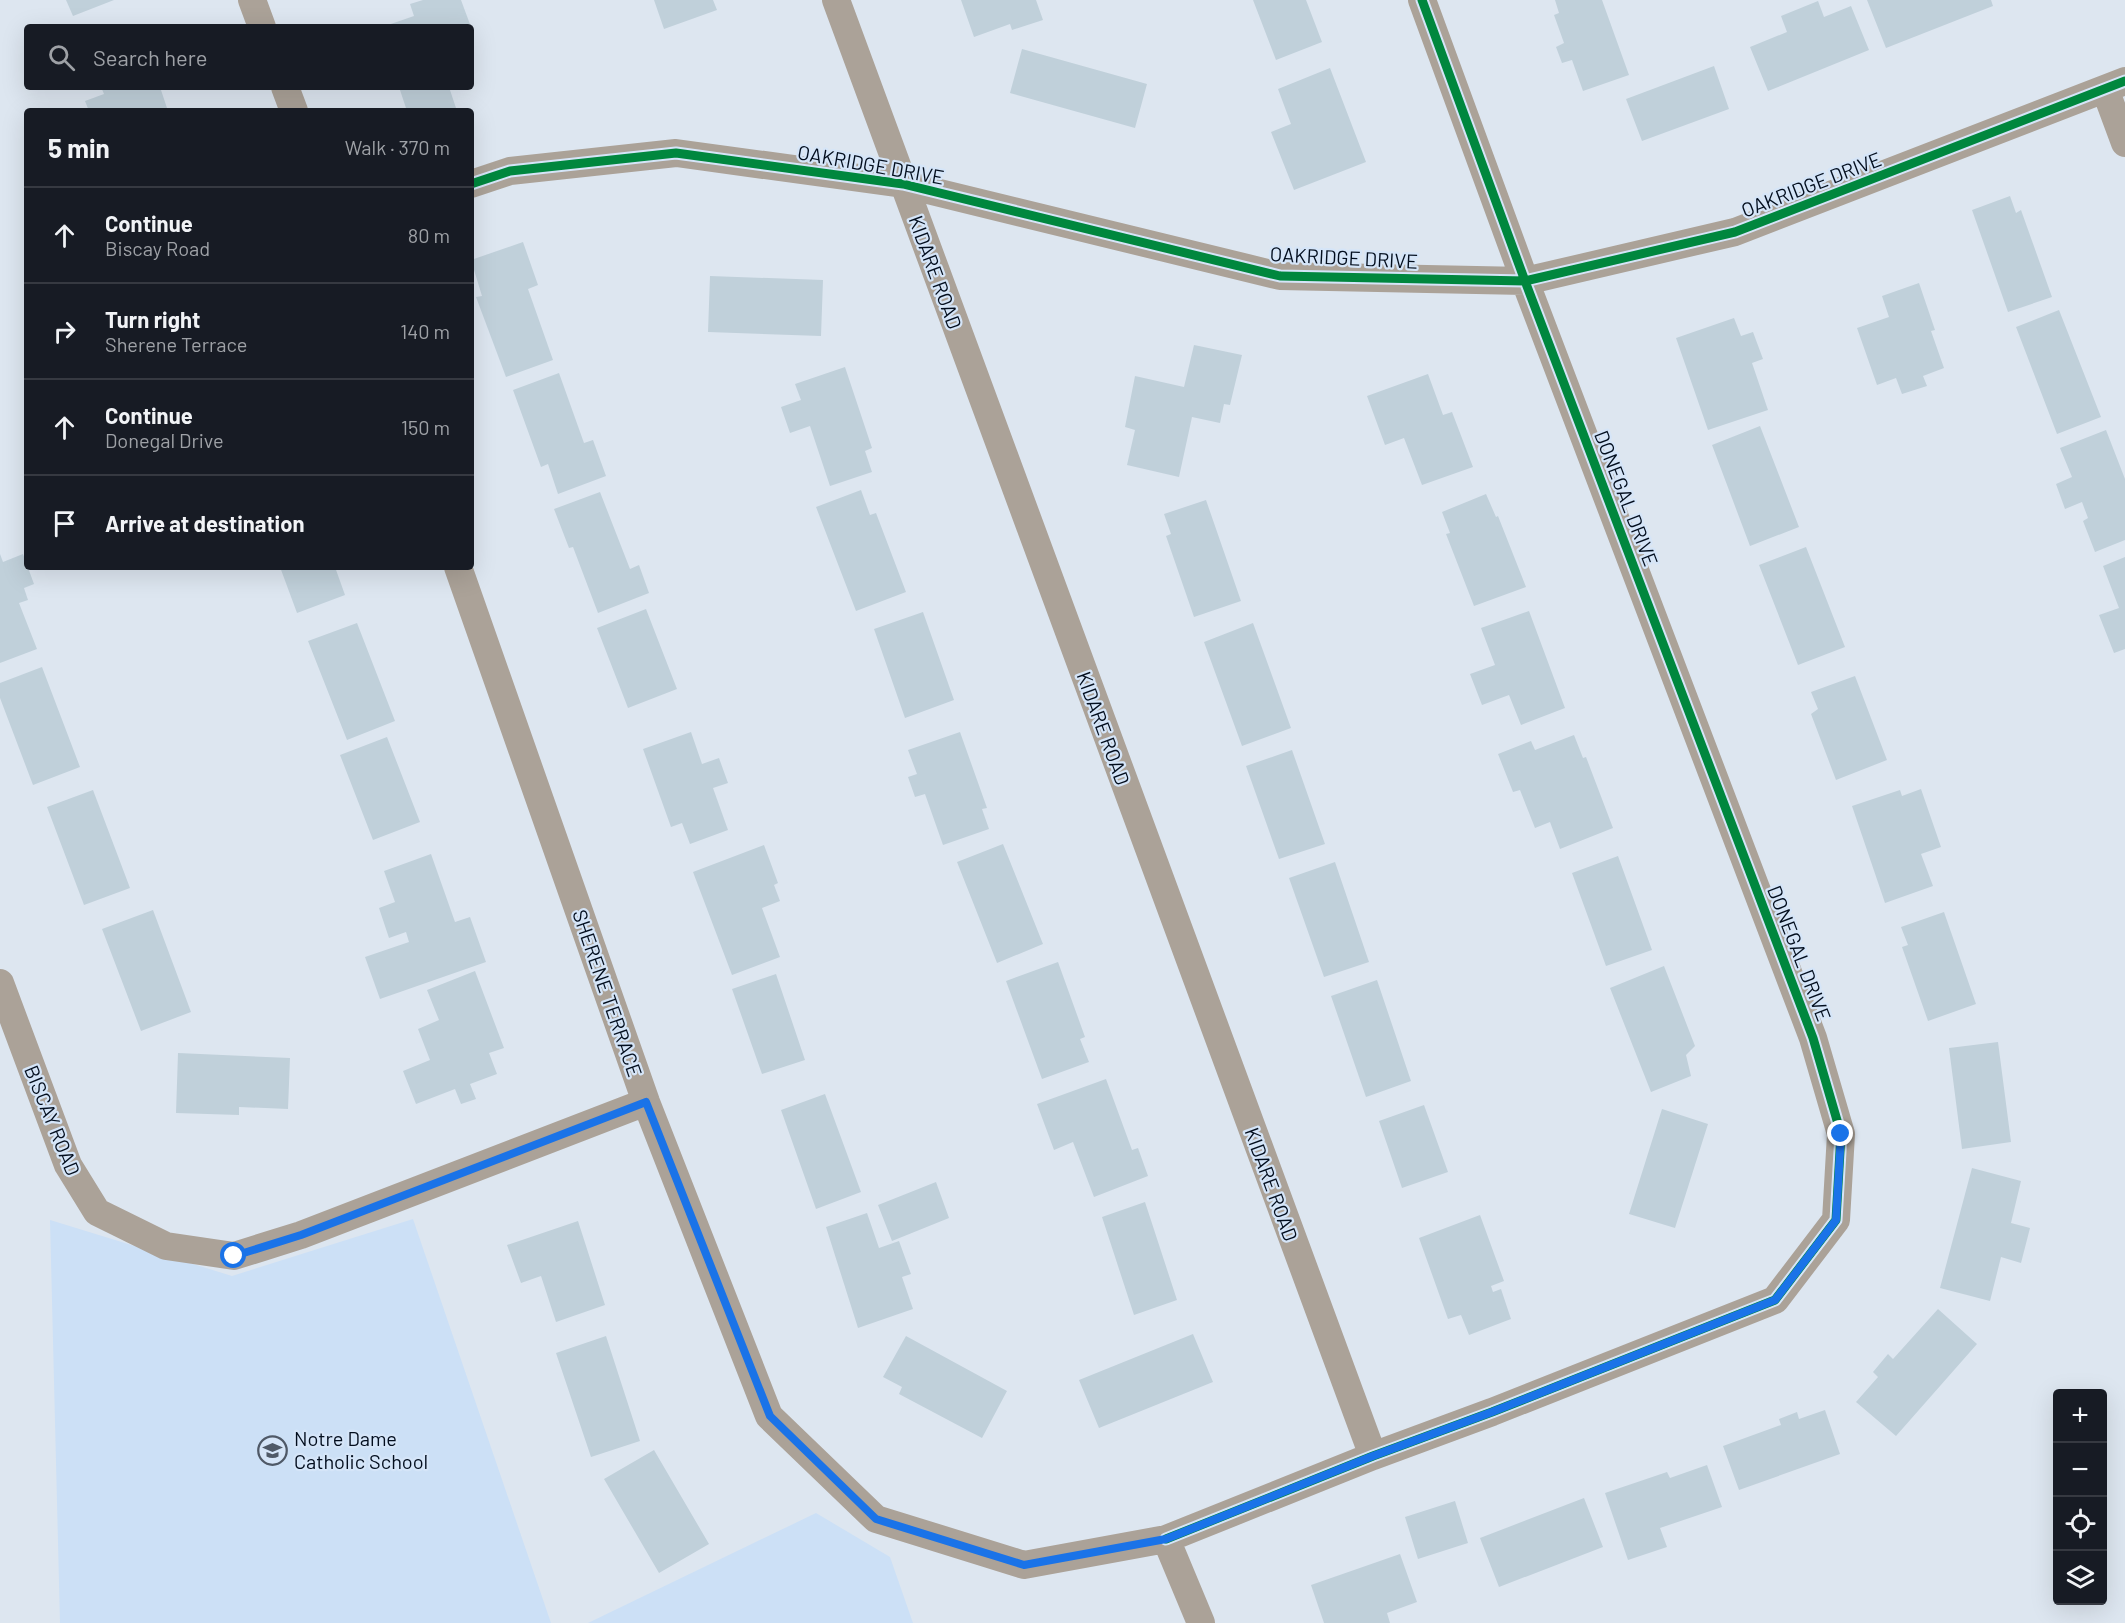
<!DOCTYPE html>
<meta charset="utf-8">
<style>
:root{--surface:#171b24;--page:#20242c;--text:#f1f3f6;--muted:#9ea1a6;--line:#363941}
body{margin:0;font-family:Barlow,sans-serif;background:var(--page);color:var(--text)}
.controls{position:absolute;right:18px;bottom:18px;display:grid;overflow:hidden;border-radius:6px;box-shadow:0 6px 24px #0002}
.controls button{width:54px;height:54px;display:grid;place-items:center;padding:0;border:0;border-bottom:2px solid var(--line);background:var(--surface);color:var(--text);font:30px sans-serif}
.stop{position:absolute;width:18px;height:18px;margin:-14px;border:4px solid #1a73e8;border-radius:50%;background:#fff}
.stop.end{background:#1a73e8;border-color:#fff;box-shadow:0 2px 6px #0008}
.list{margin:0;padding:0;list-style:none}
h2{display:flex;justify-content:space-between;align-items:center;height:78px;margin:0;padding:0 24px;font-size:26px}
h2 small{font-size:20px;font-weight:400;color:var(--muted)}
.list li{display:grid;grid-template-columns:39px 1fr auto;gap:18px;align-items:center;box-sizing:border-box;height:96px;padding:0 24px;border-top:2px solid var(--line)}
.list b{display:block;font-size:22px;white-space:nowrap}
.list p{margin:0;font-size:20px;white-space:nowrap;color:var(--muted)}
.list em{font-size:20px;font-style:normal;color:var(--muted)}
.icon{flex:none;width:33px;height:33px;fill:none;stroke:currentColor;stroke-width:2;stroke-linecap:round;stroke-linejoin:round}
.map{position:relative;flex:none;width:2125px;height:1623px;overflow:hidden}
.search{position:absolute;background:var(--surface);box-shadow:0 6px 24px #0002;left:24px;top:24px;width:450px;height:66px;display:flex;align-items:center;gap:15px;box-sizing:border-box;padding:0 21px;border-radius:6px;color:var(--muted);font-size:22px}
.panel{position:absolute;background:var(--surface);box-shadow:0 6px 24px #0002;left:24px;top:108px;width:450px;height:462px;border-radius:6px}
.map>svg:first-child{display:block}
</style>
<div class="map">
<svg width="2125" height="1623" viewBox="0 0 2125 1623">
<rect width="100%" height="100%" fill="#dde6f0"/>
<path fill="#cce0f6" d="M413,1219L551,1623H60L50,1220L232,1276Z
M816,1513L890,1557L913,1623H588Z"/>
<path fill="#c0d0da" d="M66,0H114L73,16Z
M423,0H461L471,27H382L414,16L410,4Z
M654,0H713L717,10L664,29Z
M961,0H1036L1043,20L1012,30L1010,24L974,37Z
M1253,0H1306L1322,42L1276,60Z
M1555,0H1602L1629,75L1583,91L1572,60L1562,63L1556,47L1564,43L1554,15L1559,13Z
M1867,0H1991L1993,6L1886,48Z
M1818,1L1824,17L1851,6L1869,50L1768,91L1750,47L1787,32L1781,16Z
M1022,49L1147,84L1135,128L1010,93Z
M1714,66L1729,109L1642,141L1626,99Z
M1330,68L1366,162L1294,190L1271,132L1291,124L1278,89Z
M101,87H160L168,111H89L85,101L104,94Z
M399,87H449L457,111H407Z
M2010,196L2016,213L2021,210L2052,297L2008,312L1972,210Z
M523,242L538,285L528,289L553,360L506,377L476,297L482,296L471,260Z
M710,276L823,280L821,336L708,332Z
M1919,283L1935,330L1931,331L1944,368L1923,376L1927,386L1902,394L1896,378L1877,385L1857,328L1889,317L1882,296Z
M2059,310L2101,417L2057,434L2016,327Z
M1734,318L1741,336L1753,332L1763,359L1752,363L1768,410L1708,430L1676,338Z
M1194,345L1242,355L1230,405L1224,404L1220,423L1192,417L1179,477L1127,465L1135,430L1125,427L1135,376L1184,387Z
M845,367L872,448L865,451L872,472L830,486L810,426L790,433L781,407L801,400L795,384Z
M559,373L584,443L593,440L606,476L558,494L548,464L541,467L513,390Z
M1428,374L1443,415L1452,412L1473,467L1422,485L1404,438L1385,445L1367,396Z
M1760,426L1799,527L1750,546L1712,445Z
M2106,430L2125,479V540L2095,552L2083,521L2088,518L2082,502L2065,509L2056,484L2072,477L2060,448Z
M861,490L870,515L876,513L906,592L856,611L816,507Z
M600,492L630,569L639,565L649,593L598,613L573,547L569,548L554,509Z
M1486,494L1496,517L1498,516L1526,587L1474,606L1446,534L1450,533L1442,512Z
M1206,500L1241,601L1194,617L1166,536L1171,534L1164,514Z
M1806,547L1845,647L1798,665L1759,565Z
M0,554L3,562L23,554L34,584L24,588L28,600L19,603L37,649L0,663Z
M2125,557V649L2114,653L2099,615L2119,608L2103,566Z
M280,567H335L345,595L297,613Z
M646,609L677,689L628,708L597,628Z
M1529,611L1565,708L1521,725L1509,695L1482,705L1470,674L1495,665L1481,628Z
M923,612L954,700L905,718L874,629Z
M357,623L395,721L347,740L308,641Z
M1253,623L1291,728L1242,746L1204,642Z
M42,667L80,767L33,785L0,698V683Z
M1855,676L1887,760L1836,780L1811,714L1818,709L1811,692Z
M691,732L702,764L719,758L728,783L713,788L728,830L690,844L682,823L671,827L643,749Z
M960,732L987,808L982,809L989,829L943,845L925,794L915,797L908,777L917,774L908,750Z
M1574,735L1583,758L1586,757L1613,828L1560,849L1550,822L1535,828L1520,790L1513,792L1498,754L1531,741L1535,750Z
M387,737L420,822L373,840L340,755Z
M1292,750L1325,844L1279,859L1246,766Z
M1921,789L1941,847L1921,854L1933,886L1885,903L1852,806L1900,790L1902,796Z
M93,790L130,888L84,905L47,807Z
M1003,844L1043,944L997,963L957,862Z
M764,845L778,883L774,885L780,901L762,908L780,957L732,975L693,872Z
M431,854L455,922L470,917L486,962L380,999L365,957L409,942L406,932L389,938L379,908L395,902L384,871Z
M1618,856L1652,950L1606,966L1572,873Z
M1335,862L1369,962L1324,977L1289,878Z
M153,910L191,1012L141,1031L102,929Z
M1944,912L1976,1004L1928,1021L1902,947L1908,945L1901,927Z
M1058,962L1085,1037L1080,1039L1089,1062L1042,1079L1006,981Z
M1664,966L1695,1046L1686,1055L1691,1076L1651,1092L1610,988Z
M475,971L504,1048L489,1053L497,1074L470,1084L476,1099L461,1104L455,1089L416,1104L403,1071L430,1060L418,1029L439,1020L427,990Z
M776,974L805,1060L762,1074L732,989Z
M1377,980L1411,1081L1366,1097L1331,996Z
M1998,1042L2011,1142L1962,1149L1949,1048Z
M178,1053L290,1058L288,1109L239,1107V1115L176,1113Z
M1106,1079L1132,1150L1138,1148L1148,1176L1094,1197L1073,1142L1054,1150L1037,1104Z
M825,1094L861,1192L816,1209L781,1110Z
M1424,1105L1448,1172L1402,1188L1379,1121Z
M1662,1109L1708,1124L1675,1228L1629,1214Z
M1972,1168L2021,1181L2011,1223L2030,1228L2021,1263L2001,1257L1990,1301L1940,1288Z
M936,1182L949,1218L892,1241L878,1205Z
M1145,1202L1177,1300L1134,1315L1102,1217Z
M867,1213L879,1248L899,1241L911,1274L902,1277L913,1309L858,1328L826,1227Z
M1480,1215L1504,1281L1491,1286L1493,1292L1501,1289L1511,1319L1469,1335L1461,1315L1448,1319L1419,1238Z
M578,1221L605,1305L556,1322L541,1276L521,1283L507,1245Z
M1938,1309L1977,1344L1896,1436L1856,1402L1878,1377L1873,1372L1888,1354L1893,1359Z
M1193,1334L1213,1382L1099,1428L1079,1380Z
M606,1336L640,1441L591,1457L556,1353Z
M906,1336L1007,1391L982,1438L899,1394L902,1387L883,1377Z
M1825,1410L1840,1454L1739,1490L1723,1446L1781,1425L1779,1419L1797,1412L1799,1419Z
M654,1450L709,1544L659,1573L604,1479Z
M1707,1465L1722,1507L1660,1528L1667,1547L1628,1560L1605,1493L1667,1472L1670,1478Z
M1584,1498L1603,1547L1499,1587L1480,1538Z
M1455,1501L1468,1543L1418,1559L1405,1517Z
M1400,1554L1417,1602L1387,1613L1390,1623H1324L1311,1585Z"/>
<g fill="none" stroke-linecap="round" stroke-linejoin="round">
<path stroke="#aba298" stroke-width="28" d="M252,0L262,27
M836,0L1373,1456
M285,87L294,111
M2105,89L2125,143
M471,184L510,171L676,153L903,184L1280,276L1525,281L1735,232L2125,81
M458,567L646,1102L769,1416L876,1519L1024,1565L1166,1539L1201,1623
M0,983L68,1165L97,1212L166,1246L234,1256L301,1235L646,1102
M1166,1539L1373,1456L1492,1412L1775,1300L1836,1220L1841,1134L1813,1038L1525,281L1422,0"/>
<defs>
<path id="cycleway" d="M471,184L510,171L676,153L903,184L1280,276L1525,281L1735,232L2125,81
M1166,1539L1373,1456L1492,1412L1775,1300L1836,1220L1841,1134L1813,1038L1525,281L1422,0"/>
</defs>
<use href="#cycleway" stroke="#d5e5f8" stroke-width="13"/>
<use href="#cycleway" stroke="#00873e" stroke-width="9"/>
</g>
<g fill="none" stroke-linecap="round" stroke-linejoin="round">
<path stroke="#1a73e8" stroke-width="8" d="M234,1256L301,1235L646,1102L770,1416L876,1519L1024,1565L1166,1539L1373,1456L1492,1412L1775,1300L1836,1220L1841,1134"/>
</g>
<defs>
<symbol id="school-ring" viewBox="-11 -11 22 22"><circle r="9.5" fill="#d5e5f8" stroke="#4f5967" stroke-width="1.5"/><path d="M0-5L7-2L0 1L-7-2ZM-4 1L0 2.5L4 1V4Q0 6-4 4Z" fill="#4f5967"/></symbol>
</defs>
<g fill-rule="evenodd">
<use href="#school-ring" x="256" y="1434" width="33" height="33"/>
</g>
<g text-anchor="middle" dominant-baseline="central" stroke-width="4.5" stroke-linejoin="round" paint-order="stroke">
<g font-size="20" fill="#020d1d" stroke="#d5e5f8">
<text transform="translate(871 164) rotate(10)">OAKRIDGE DRIVE</text>
<text transform="translate(1811 184) rotate(-21)">OAKRIDGE DRIVE</text>
<text transform="translate(1344 257) rotate(3)">OAKRIDGE DRIVE</text>
<text transform="translate(936 272) rotate(70)">KIDARE ROAD</text>
<text transform="translate(1627 498) rotate(69)">DONEGAL DRIVE</text>
<text transform="translate(1104 728) rotate(70)">KIDARE ROAD</text>
<text transform="translate(1800 953) rotate(69)">DONEGAL DRIVE</text>
<text transform="translate(608 993) rotate(71)">SHERENE TERRACE</text>
<text transform="translate(53 1120) rotate(68)">BISCAY ROAD</text>
<text transform="translate(1272 1184) rotate(70)">KIDARE ROAD</text>
</g>
<g font-size="20" fill="#020d1d" stroke="#d5e5f8" text-anchor="start">
<text x="294" y="1438">Notre Dame<tspan x="294" dy="23">Catholic School</tspan></text>
</g>
</g>
</svg>
<div class="controls">
<button>+</button>
<button>−</button>
<button><svg class="icon" aria-label="locate" viewBox="0 0 24 24"><circle cx="12" cy="12" r="6"/><path d="M12 2v4M12 18v4M2 12h4M18 12h4"/></svg></button>
<button><svg class="icon" aria-label="layers" viewBox="0 0 24 24"><path d="M12 4l9 5-9 5-9-5zM3 14l9 5 9-5"/></svg></button>
</div>
<div class="stop" style="left:234px;top:1256px"></div>
<div class="stop end" style="left:1841px;top:1134px"></div>
<div class="search"><svg class="icon" aria-label="search" viewBox="0 0 24 24"><circle cx="10" cy="10" r="6"/><path d="M15 15l6 6"/></svg>Search here</div>
<section class="panel">
<h2>5 min<small>Walk · 370 m</small></h2>
<ul class="list">
<li><svg class="icon" aria-label="ahead" viewBox="0 0 24 24"><path d="M12 20V5M6 11l6-6 6 6"/></svg><div><b>Continue</b><p>Biscay Road</p></div><em>80 m</em></li>
<li><svg class="icon" aria-label="right" viewBox="0 0 24 24"><path d="M7 20v-9h11M14 6l5 5-5 5"/></svg><div><b>Turn right</b><p>Sherene Terrace</p></div><em>140 m</em></li>
<li><svg class="icon" aria-label="ahead" viewBox="0 0 24 24"><path d="M12 20V5M6 11l6-6 6 6"/></svg><div><b>Continue</b><p>Donegal Drive</p></div><em>150 m</em></li>
<li><svg class="icon" aria-label="arrive" viewBox="0 0 24 24"><path d="M6 21V4h12l-3 4 3 4H6"/></svg><div><b>Arrive at destination</b></div></li>
</ul>
</section>
</div>
